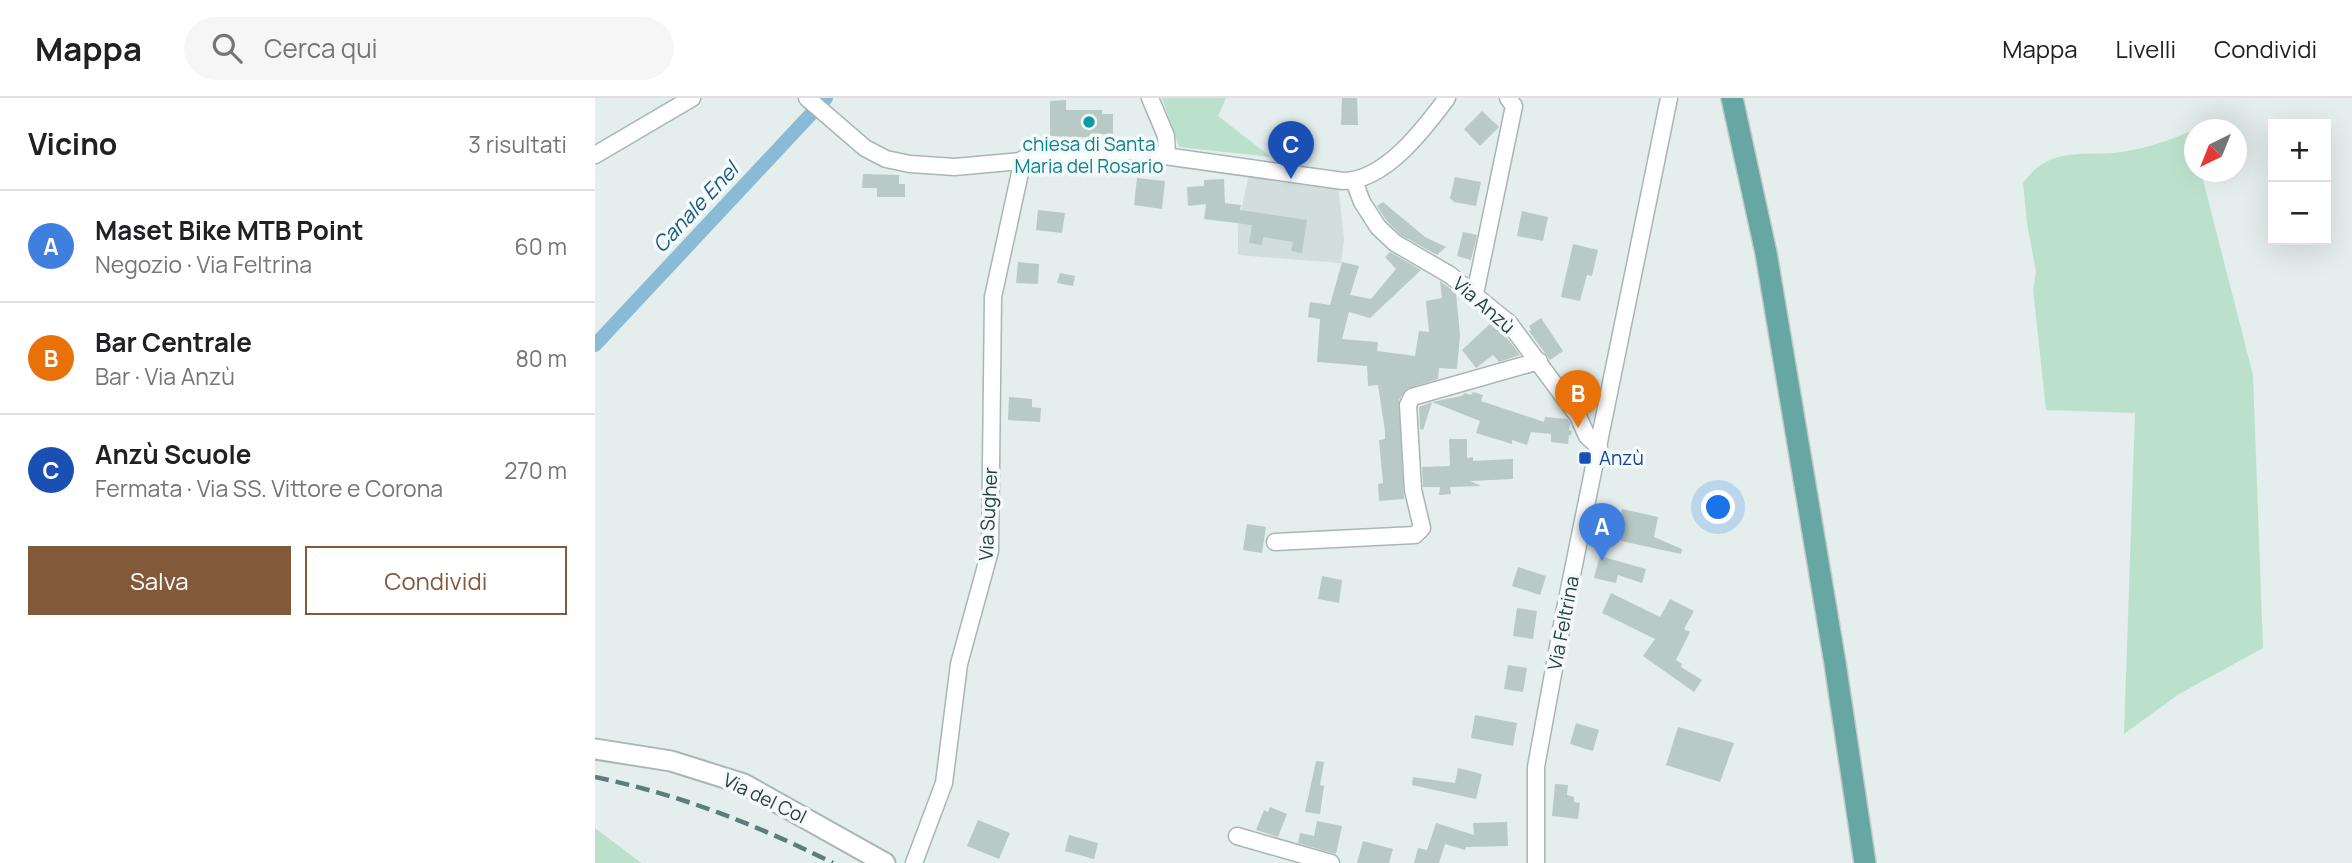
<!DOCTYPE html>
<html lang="it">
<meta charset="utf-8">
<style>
:root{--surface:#fff;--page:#f6f6f6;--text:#202124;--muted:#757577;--line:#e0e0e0;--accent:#825a3a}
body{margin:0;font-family:Manrope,sans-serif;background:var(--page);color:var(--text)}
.controls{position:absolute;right:21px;top:21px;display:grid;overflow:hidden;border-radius:0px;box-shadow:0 7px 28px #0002}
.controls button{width:63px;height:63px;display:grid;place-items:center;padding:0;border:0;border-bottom:2px solid var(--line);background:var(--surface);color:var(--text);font:35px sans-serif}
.compass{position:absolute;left:1589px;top:21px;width:63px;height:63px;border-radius:50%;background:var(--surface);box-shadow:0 7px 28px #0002;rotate:223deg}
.you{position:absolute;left:1124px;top:410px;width:24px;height:24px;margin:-18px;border:5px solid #fff;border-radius:50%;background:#1a73e8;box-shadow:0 0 0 10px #1a73e833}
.badge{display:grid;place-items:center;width:46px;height:46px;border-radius:50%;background:var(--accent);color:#fff;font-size:23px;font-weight:700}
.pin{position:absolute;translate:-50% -58px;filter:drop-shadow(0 2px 4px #0008)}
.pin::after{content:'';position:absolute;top:37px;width:24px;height:21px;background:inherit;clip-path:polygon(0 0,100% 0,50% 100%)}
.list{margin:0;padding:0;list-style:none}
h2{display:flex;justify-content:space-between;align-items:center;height:91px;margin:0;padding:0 28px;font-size:30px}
h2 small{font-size:23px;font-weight:400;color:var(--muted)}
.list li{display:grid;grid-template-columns:46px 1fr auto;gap:21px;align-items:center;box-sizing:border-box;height:112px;padding:0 28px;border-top:2px solid var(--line)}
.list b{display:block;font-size:26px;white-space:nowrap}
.list p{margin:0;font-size:23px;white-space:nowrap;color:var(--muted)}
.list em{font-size:23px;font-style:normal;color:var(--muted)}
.actions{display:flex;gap:14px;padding:21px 28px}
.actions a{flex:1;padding:16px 0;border:2px solid var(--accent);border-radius:0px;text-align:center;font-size:24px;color:var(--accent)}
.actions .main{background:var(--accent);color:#fff}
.icon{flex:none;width:38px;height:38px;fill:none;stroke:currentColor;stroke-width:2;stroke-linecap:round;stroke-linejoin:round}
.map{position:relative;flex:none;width:1757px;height:765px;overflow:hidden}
header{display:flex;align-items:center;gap:42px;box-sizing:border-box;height:98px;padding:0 35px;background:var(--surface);border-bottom:2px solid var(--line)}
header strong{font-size:33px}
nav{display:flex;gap:38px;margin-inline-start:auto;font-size:24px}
.search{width:490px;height:63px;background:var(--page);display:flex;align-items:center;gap:18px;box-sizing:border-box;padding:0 24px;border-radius:38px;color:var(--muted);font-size:26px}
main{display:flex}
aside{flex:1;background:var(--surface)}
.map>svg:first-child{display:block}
</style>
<header>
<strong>Mappa</strong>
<div class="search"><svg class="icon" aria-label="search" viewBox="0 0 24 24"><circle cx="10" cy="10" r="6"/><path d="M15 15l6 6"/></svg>Cerca qui</div>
<nav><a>Mappa</a><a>Livelli</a><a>Condividi</a></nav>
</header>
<main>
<aside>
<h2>Vicino<small>3 risultati</small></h2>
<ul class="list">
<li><span class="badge" style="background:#3f7fe0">A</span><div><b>Maset Bike MTB Point</b><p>Negozio · Via Feltrina</p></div><em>60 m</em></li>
<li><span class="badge" style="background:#e8710a">B</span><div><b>Bar Centrale</b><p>Bar · Via Anzù</p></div><em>80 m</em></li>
<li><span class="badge" style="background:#1a4fb4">C</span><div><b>Anzù Scuole</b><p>Fermata · Via SS. Vittore e Corona</p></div><em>270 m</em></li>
</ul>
<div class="actions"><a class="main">Salva</a><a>Condividi</a></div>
</aside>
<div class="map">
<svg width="1757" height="765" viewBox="0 0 1757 765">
<rect width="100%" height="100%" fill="#e4eeec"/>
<path fill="#d2dedb" d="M654,76L743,85L749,141L746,165L643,157V127Z"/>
<path fill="#bbe1cd" d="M567,0H631L623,18L676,59L584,49Z
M1596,33L1599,47L1600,74H1606L1658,277L1668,550L1584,596L1529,636L1540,315L1451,312L1438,192L1441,174L1432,125L1428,85C1455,47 1487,59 1527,54C1552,50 1573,43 1596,33Z
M0,730L45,764L47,765H0Z"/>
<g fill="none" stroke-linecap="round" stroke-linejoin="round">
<path stroke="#89bad6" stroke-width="14" d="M0,247L231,0"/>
</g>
<path fill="#b9c9c6" d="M747,0H762L763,27H746Z
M471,2V12H507V16H518V37L506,36V40L455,38V3Z
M887,13L904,29L885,48L869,31Z
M268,76L304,77V86H310V99H282V90H267Z
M860,79L886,84L881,108L859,104L855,100Z
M542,80L570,83L567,111L539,107Z
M629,81L630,105L646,107L645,112L712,122L707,155L696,153L698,144L668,139L667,147L654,145L657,127L609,121L611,106L593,108L592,89L609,88V82Z
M788,104L830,139L851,149L842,157L806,137L791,122L782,108Z
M443,112L470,115L467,135L441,132Z
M927,113L953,119L948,143L922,138Z
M868,134L882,137L876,162L862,158Z
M978,146L1003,152L997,178L992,177L985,203L966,199Z
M795,154L826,172L775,220L754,214L747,241L783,244L782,253L820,258L824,233L834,234L831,203L847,200L845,183L861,195L865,237L862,271L844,270L843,281L811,291L804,302L809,401L784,403L783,386L788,385L784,342L790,341V333L783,287L773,288L772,268L722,264L725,221L713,219L715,204L735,207L747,164L764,168L755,197L776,201L801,171L790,159Z
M423,164L444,166L443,186L421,185Z
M465,175L480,178L478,188L462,185Z
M946,220L968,253L955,262L934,233L936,232L934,228Z
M897,224L906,232L925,257L904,264L898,257L881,270L867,252Z
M878,294L888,297L886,303L949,324L950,319L972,321L975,325L974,332L977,333L976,337H974L973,346L956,344V336L936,334L932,347L917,342V346L881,335L885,323L837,304L866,298L870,295L876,297Z
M414,299L437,301V309L446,310L445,324L413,322Z
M837,304L828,332L825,331L824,309Z
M854,341H872V360L878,359V363L918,361V381L875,383L886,388L855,389L856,396L844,397L845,389H828L827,369L855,368Z
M1027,411L1063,419L1059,439L1087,451L1086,456L1026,443L1027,436L1022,435Z
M652,426L671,429L667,455L648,452Z
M1005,458L1051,471L1047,485L1023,477L1021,485L999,480Z
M923,469L951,478L945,497L917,488Z
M727,478L747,482L744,505L723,501Z
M1016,495L1065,519L1075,501L1099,513L1089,531L1095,534L1081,562L1087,566L1086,569L1107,582L1099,594L1048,558L1060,541L1007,515Z
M922,510L942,513L938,541L918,538Z
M913,567L932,570L928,594L909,591Z
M880,617L922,625L918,648L876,640Z
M981,625L1004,632L998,653L975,646Z
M1083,629L1139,645L1125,684L1071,667Z
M721,663L729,664L725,687L729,688L725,716L710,714Z
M863,670L887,676L881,701L817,687L818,679L860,685Z
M960,686L973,687L972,697L979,699V704L985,705L983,721L957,718Z
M675,709L692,716L683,739L661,732L669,712L673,714Z
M383,722L415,735L404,761L372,748Z
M722,723L747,728L741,756L703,745L705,735L719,738Z
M912,724L913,748L871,749L870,752L850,746L844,765H819L823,750L832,752L841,725L879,737L878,725Z
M474,737L503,745L499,761L470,753Z
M768,743L798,751L794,765H762Z"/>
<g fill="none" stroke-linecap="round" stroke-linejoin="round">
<defs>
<path id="minor" d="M212,0L270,50L291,61L315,66L360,69L534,53L748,83C790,83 829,31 852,0
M555,0L571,38L572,57
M0,57L97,0
M759,83L767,104L783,129L800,145L855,177L914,225L983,318L992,338L1004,349
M880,196L919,8L913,0
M680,444L820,437L827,430L818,392L813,307L817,299L944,263
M642,738L736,765
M319,765L349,685L364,566L395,453L398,199L428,61
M941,765V669L969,516L1074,0"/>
<path id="tertiary" d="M0,651L76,663L149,686L290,765"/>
<path id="primary" d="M1137,0L1171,155L1240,565L1270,765"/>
</defs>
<use href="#minor" stroke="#a6b7b5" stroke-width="19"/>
<use href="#tertiary" stroke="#a6b7b5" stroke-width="23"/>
<use href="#primary" stroke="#c1cac9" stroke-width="24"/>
<use href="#minor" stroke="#fff" stroke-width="16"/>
<use href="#tertiary" stroke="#fff" stroke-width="19"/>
<use href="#primary" stroke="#66a6a3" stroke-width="21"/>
<path stroke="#5c7d7b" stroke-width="4.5" stroke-dasharray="14 7" stroke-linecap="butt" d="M0,679C86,697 160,726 238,765"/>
</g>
<circle fill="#0f9aa8" stroke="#f5faf9" stroke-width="2.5" cx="494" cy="24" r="7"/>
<rect fill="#1a4fb4" stroke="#f5faf9" stroke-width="2.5" x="983" y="353" width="14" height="14" rx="3.5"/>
<g text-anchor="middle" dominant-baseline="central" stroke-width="7" stroke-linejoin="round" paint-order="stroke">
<g font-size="19" fill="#0d838f" stroke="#f5faf9">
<text x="494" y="46">chiesa di Santa<tspan x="494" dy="22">Maria del Rosario</tspan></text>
</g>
<g font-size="19" fill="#22413f" stroke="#f5faf9">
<text transform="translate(889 207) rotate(41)">Via Anzù</text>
<text transform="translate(393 416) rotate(-87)">Via Sugher</text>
<text transform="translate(968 525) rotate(-79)">Via Feltrina</text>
<text transform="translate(170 700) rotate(26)">Via del Col</text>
</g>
<g font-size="19" fill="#164399" stroke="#f5faf9" text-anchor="start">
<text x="1004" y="360">Anzù</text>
</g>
<g font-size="21" font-style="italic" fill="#175a82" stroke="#f5faf9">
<text transform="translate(100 109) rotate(-47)">Canale Enel</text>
</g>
</g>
</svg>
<div class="controls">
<button>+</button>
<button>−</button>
</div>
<svg class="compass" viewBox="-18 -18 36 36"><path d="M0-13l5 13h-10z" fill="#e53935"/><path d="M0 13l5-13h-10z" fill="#757577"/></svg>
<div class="you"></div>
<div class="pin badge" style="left:1007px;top:463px;background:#3f7fe0">A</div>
<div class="pin badge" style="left:983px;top:330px;background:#e8710a">B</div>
<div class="pin badge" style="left:696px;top:81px;background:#1a4fb4">C</div>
</div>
</main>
